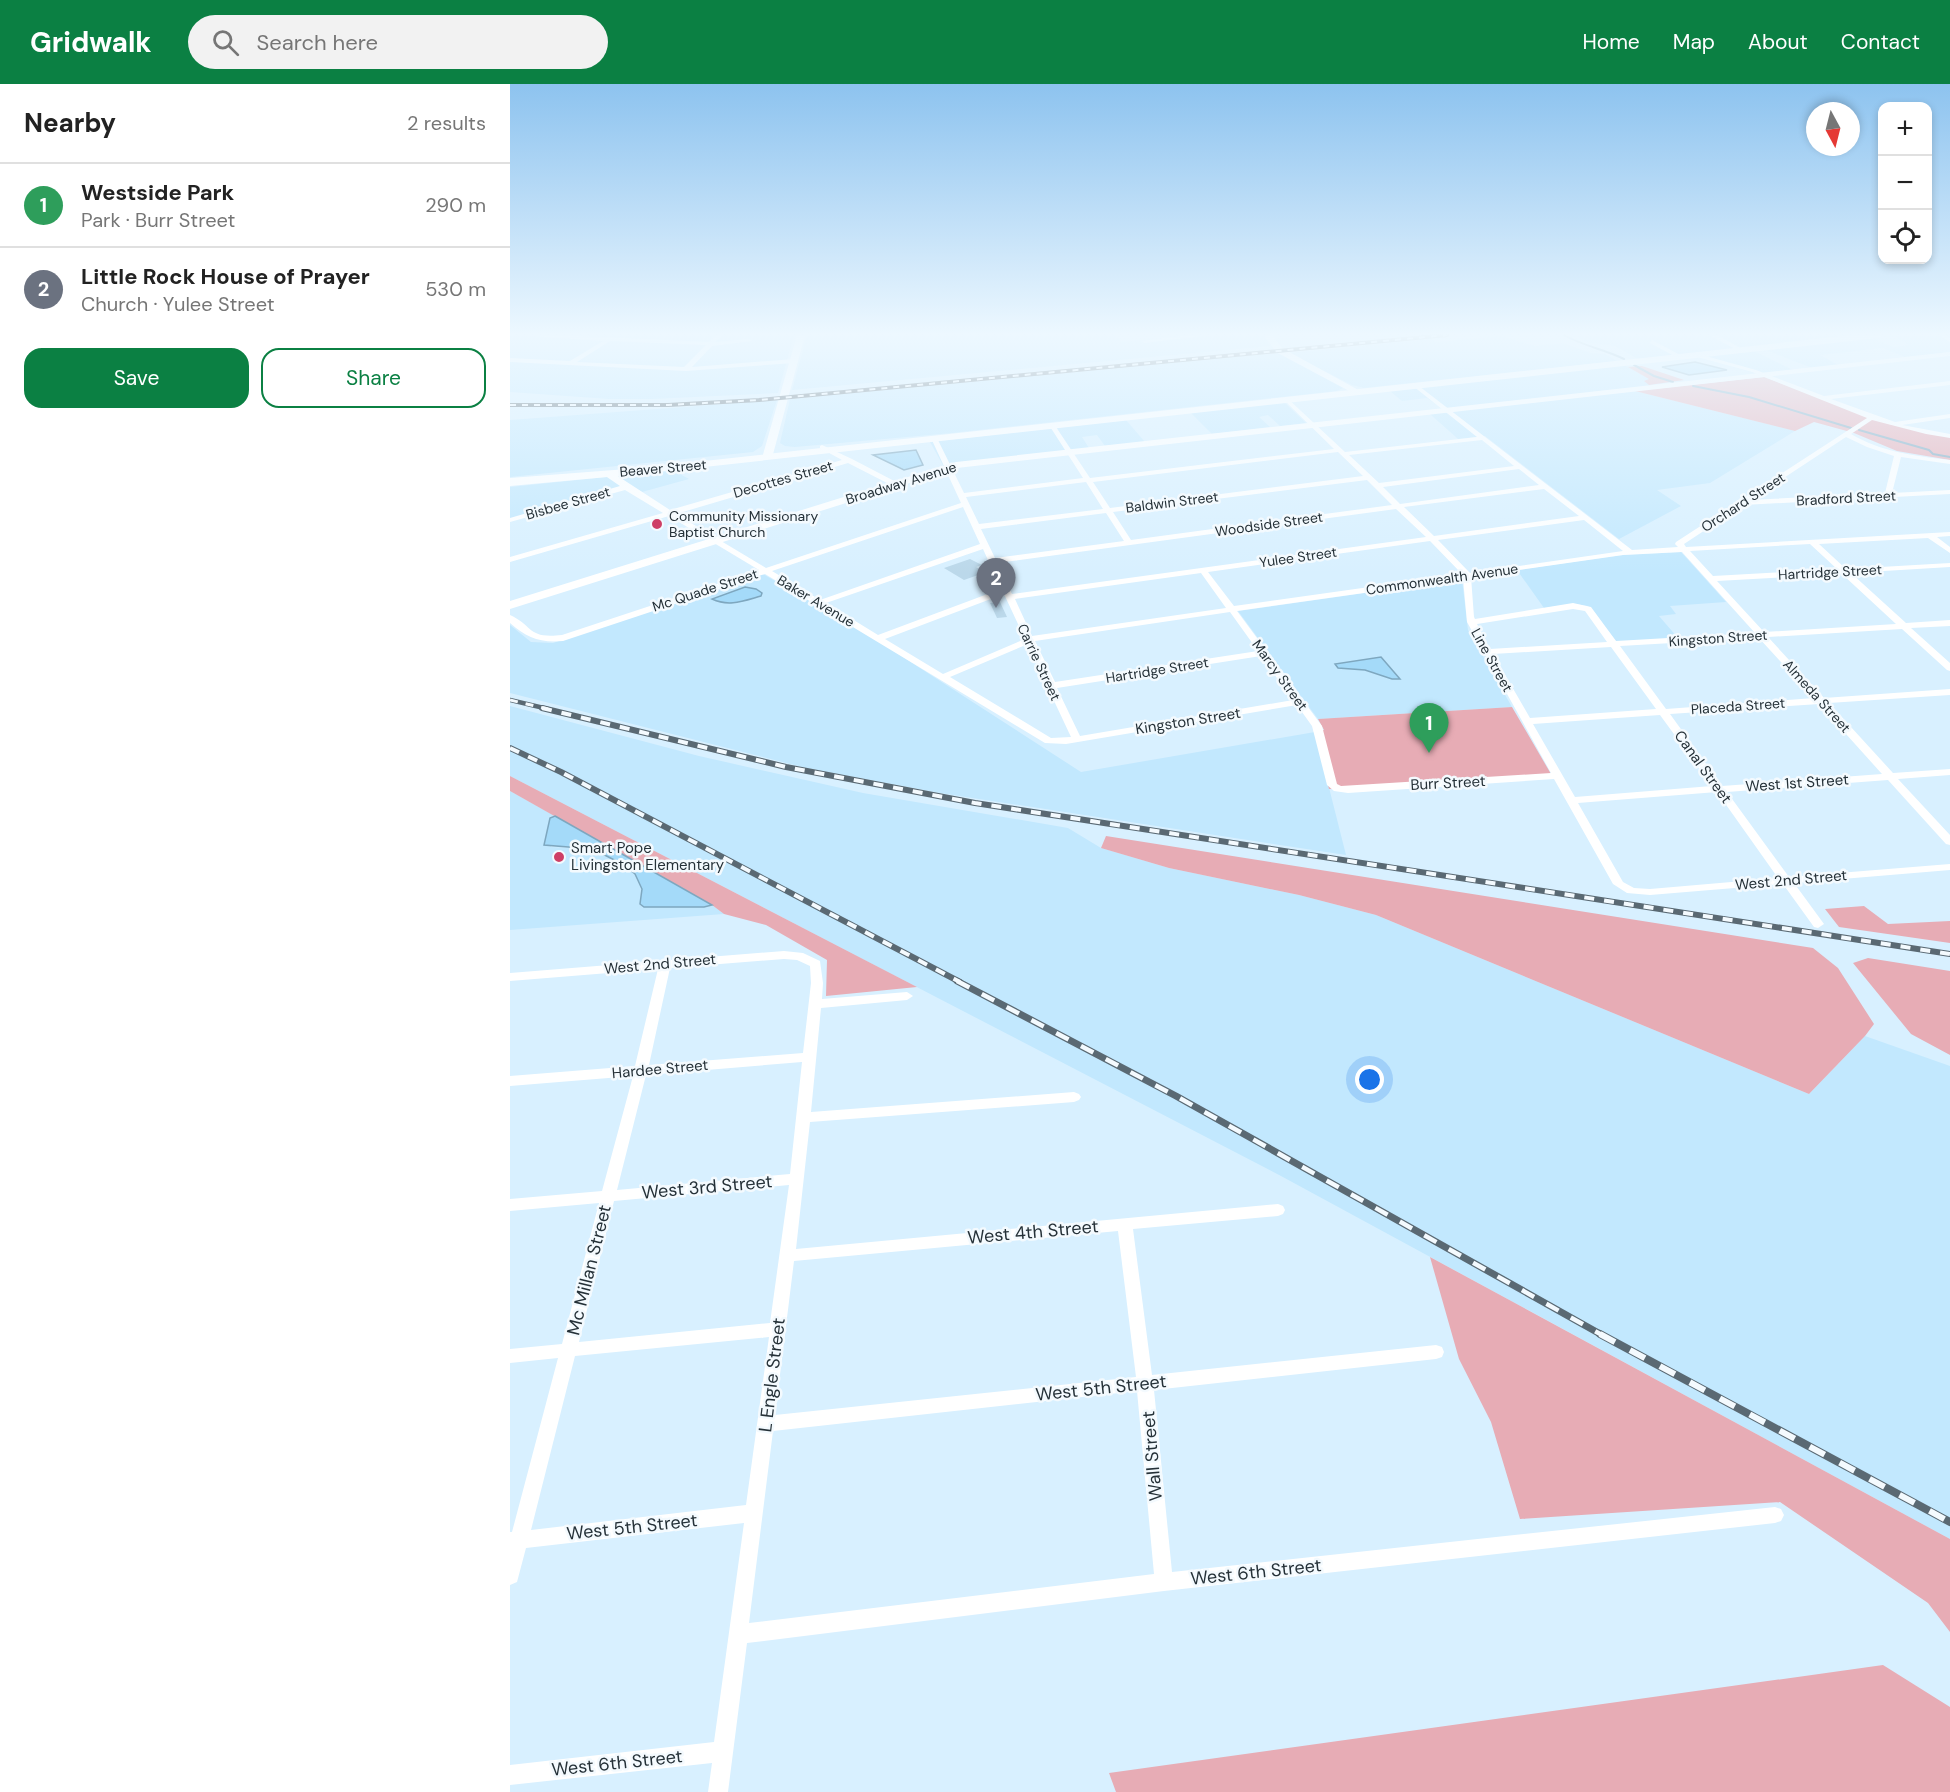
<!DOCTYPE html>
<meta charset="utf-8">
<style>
:root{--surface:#fff;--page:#f2f2f2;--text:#222;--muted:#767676;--line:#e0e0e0;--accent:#0b8043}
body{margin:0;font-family:"DM Sans",sans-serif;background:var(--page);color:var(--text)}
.controls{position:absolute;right:18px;top:18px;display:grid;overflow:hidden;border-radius:12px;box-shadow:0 3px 9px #0003}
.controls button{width:54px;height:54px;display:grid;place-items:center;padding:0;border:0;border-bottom:2px solid var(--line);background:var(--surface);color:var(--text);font:30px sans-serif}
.compass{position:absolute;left:1296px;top:18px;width:54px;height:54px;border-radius:50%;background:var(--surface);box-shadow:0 3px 9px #0003;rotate:173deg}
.you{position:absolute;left:860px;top:996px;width:21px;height:21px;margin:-15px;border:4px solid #fff;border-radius:50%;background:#1a73e8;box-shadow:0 0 0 9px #1a73e833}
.badge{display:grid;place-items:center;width:39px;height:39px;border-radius:50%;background:var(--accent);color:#fff;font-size:20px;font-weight:700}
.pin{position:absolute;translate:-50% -50px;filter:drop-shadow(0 2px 3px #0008)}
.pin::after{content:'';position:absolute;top:32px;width:21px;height:18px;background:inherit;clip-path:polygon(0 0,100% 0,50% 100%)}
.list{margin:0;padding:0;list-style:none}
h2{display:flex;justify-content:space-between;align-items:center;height:78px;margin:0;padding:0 24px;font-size:26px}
h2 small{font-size:20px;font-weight:400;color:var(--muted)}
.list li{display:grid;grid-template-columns:39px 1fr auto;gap:18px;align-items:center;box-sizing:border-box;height:84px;padding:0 24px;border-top:2px solid var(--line)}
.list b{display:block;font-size:22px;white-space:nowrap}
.list p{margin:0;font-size:20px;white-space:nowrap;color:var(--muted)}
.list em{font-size:20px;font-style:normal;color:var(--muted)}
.actions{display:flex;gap:12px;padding:18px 24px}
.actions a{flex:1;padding:14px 0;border:2px solid var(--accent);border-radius:18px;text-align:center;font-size:21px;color:var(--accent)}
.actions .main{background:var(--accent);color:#fff}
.icon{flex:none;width:33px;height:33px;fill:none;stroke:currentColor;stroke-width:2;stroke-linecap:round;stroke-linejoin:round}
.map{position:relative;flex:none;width:1440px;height:1708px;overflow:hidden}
header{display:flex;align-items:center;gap:36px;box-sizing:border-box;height:84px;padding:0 30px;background:var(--accent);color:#fff}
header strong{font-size:28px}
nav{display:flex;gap:33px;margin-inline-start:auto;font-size:21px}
.search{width:420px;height:54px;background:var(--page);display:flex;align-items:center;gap:15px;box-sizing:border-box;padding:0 21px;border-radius:33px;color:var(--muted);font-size:22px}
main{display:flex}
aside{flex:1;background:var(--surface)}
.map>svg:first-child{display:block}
</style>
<header>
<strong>Gridwalk</strong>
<div class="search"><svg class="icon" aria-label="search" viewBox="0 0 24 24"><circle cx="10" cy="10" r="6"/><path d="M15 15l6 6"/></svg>Search here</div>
<nav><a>Home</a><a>Map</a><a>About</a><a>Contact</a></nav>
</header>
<main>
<aside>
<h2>Nearby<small>2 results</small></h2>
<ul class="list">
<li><span class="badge" style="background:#2e9e5b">1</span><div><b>Westside Park</b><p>Park · Burr Street</p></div><em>290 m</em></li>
<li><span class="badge" style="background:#6b7280">2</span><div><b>Little Rock House of Prayer</b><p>Church · Yulee Street</p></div><em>530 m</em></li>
</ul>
<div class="actions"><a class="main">Save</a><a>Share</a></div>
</aside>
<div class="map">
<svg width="1440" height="1708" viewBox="0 0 1440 1708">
<rect width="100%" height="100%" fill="#d8f0ff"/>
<path fill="#c2e8fe" d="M0,251H284L268,309L142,315H99L0,308Z
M297,251H608L610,258L664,253V251H754L760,262L282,306Z
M1064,251H1348L1128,275L1105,262L1076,258Z
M1440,251V268L1395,273L1373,264L1310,271L1328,281L1302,284L1256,266L1363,254L1383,263L1398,261L1385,252Z
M991,252L1025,262L1053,259L1081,269L1095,270L1107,277L854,304L842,301L778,269L921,255L926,258Z
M1244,267L1283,286L1248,290L1187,273Z
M768,269L833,304L827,307L442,349L285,363L275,362L270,359L280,315Z
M1114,281L1140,295L1135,297L1142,302L933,325L917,314L892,317L880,307Z
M1125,307L1285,347L1200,399L1147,406L1171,422L1109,455L975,352L948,355L920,330Z
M267,316L252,362L243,368L0,393V336Z
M774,318L796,339L770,342L758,331L749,333L760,343L702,350L681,329Z
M616,336L635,358L595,362L587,351L572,353L579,364L434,383L420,358Z
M163,386L179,395L132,408L123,403L0,437V403Z
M1171,468L1216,518L1160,522L1166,530L1149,532L1168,554L1107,558L1078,522L1065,520L1034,524L1007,486L1113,471Z
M253,490L365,555L571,688L805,648L836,771L430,709L296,684L0,609V541L21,558L43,559Z
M952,495L958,546L1002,623L808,635L728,527Z
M0,622L189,672L353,709L558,744L591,764L659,784L789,811L866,831L1299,1010L1355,952L1440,982V1455L771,1092L0,692Z
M0,707L45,732L40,734L41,763L83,765L114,781L125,790L132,805L130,820L134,823H194L202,821L214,830L0,846Z"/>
<path fill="#e7acb5" d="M1132,282L1174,296L1139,301L1134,297L1139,295L1118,283Z
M1254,293L1379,340L1440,353V376L1387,367L1344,349L1304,338L1285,347L1125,307Z
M1002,623L1041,690L819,705L805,648L814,646L808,635Z
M0,692L407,903L316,912L317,876L256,841L214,830L202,821L0,707Z
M596,752L1303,864L1328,884L1364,940L1355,952L1299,1010L866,831L789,811L659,784L591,764Z
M1354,822L1378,840L1440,837V859L1329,843L1315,825Z
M1358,874L1440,887V971L1401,950L1343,879Z
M920,1173L1440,1455V1548L1418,1519L1270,1418L1010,1435L981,1338L949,1275Z
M1373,1581L1440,1623V1708H606L599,1689Z"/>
<path fill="#a4daf9" stroke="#7ea7bf" stroke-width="1.5" d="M1185,278L1217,286L1179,291L1152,283Z
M406,366L413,381L394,386L363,371Z
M235,503L246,505L252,509L251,512C233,517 219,523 202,515Z
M871,573L890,595H882L855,586L828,584L825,580Z
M45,732L202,821L194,823H134L130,820L132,805L125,790L114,781L83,765L34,761L40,734Z"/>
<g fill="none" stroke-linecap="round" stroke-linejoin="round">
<path stroke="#7ea7bf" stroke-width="2" d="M1054,251C1073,262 1094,265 1114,275
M1124,281L1144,292L1163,298
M1183,302L1239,313L1341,344
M1349,346L1419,366L1423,370L1440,373"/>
</g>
<path fill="#bbd8ea" d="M460,475L472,481L466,483L472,486L467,488L471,490L454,496L434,484Z
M490,518L497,533L487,534L480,519Z"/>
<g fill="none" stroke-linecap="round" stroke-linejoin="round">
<path fill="#fff" fill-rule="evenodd" d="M7,251H48L199,258L206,251H212L205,258L239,255L242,257L202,262L182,283L284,275L287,277L284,279L176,287L0,278V274L60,277L93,257ZM100,257L196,261L174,283L67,278Z
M679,251H701L634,259L631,257Z
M1199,251H1207L1234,266L1229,267Z
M1429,251H1436L1440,254V258Z
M1142,256L1172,272L1173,273L1168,274L1140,259Z
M1185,269L1246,286L1314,312L1440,297V301L1321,315L1385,338L1440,330V334L1392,341L1440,350V354L1416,350L1362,336L1341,350C1371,368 1405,372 1440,376V380L1391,373L1382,409L1440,406V410L1233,421L1174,460L1176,463L1440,448V452L1427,453L1440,463V469L1418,454L1309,460L1336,485L1440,479V483L1341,489L1396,539L1440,536V542L1401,544L1440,579V587L1437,586L1392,545L1258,553L1314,614L1440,605V611L1319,619L1383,689L1440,685V691L1388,695L1440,751V761L1436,760L1378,696L1217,708L1279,793L1440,780V786L1284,799L1314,840L1308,844L1304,843L1273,800L1140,811L1117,809L1103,800L1044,695L838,709L824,707L817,701L802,642L787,621L556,660L535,659L255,490L53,557C30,559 17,554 0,539V531C24,542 17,555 52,551L249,486L159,432L0,478V473L153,429L115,406L0,438V434L110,402L94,391V387H100L160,426L332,376L310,364V362L312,361L342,375L390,400L383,402L338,379L166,430L256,484L451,419L421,354L424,352L427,354L454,409L573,394L539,341L542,339L544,340L580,394L824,365L774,316L773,315L776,313L835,368L967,353L903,302V300L905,299L1122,466L1168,463L1165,460L1166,458L1357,334L1242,288L1183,272ZM1336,353L1357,363L1384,372L1375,409L1240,416ZM972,356L1004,382L869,399L839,371ZM828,368L853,392L600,424L583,398ZM1009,385L1029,401L890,420L873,403ZM857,396L882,421L621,456L603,428ZM576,398L593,425L469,440L456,413ZM1034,405L1069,432L924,452L894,423ZM453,423L470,460L310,516L262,487ZM886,425L916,453L502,510L487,479ZM596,429L614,457L485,474L471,445ZM1074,436L1113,467L960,489L928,456ZM920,457L952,490L724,522L698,488ZM1300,460L1327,485L1203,492L1180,467ZM473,465L491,505L368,551L316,519ZM1172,468L1245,549L1106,557L1081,523L1063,519L965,535L964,533L961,493L1113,471ZM691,489L716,524L522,552L505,515ZM1332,490L1386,540L1254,548L1207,497ZM953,495L957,538L1041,689L831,702L827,700L812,642L727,527ZM494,510L515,555L433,590L375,555ZM1063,525L1075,527L1097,558L980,565L967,540ZM720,528L748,567L545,598L525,557ZM1249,554L1304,614L1156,625L1110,562ZM518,560L536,600L535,602L538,604L561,653L541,654L440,593ZM1101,563L1146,625L1020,634L983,570ZM751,572L783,616L570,652L547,604ZM1309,620L1372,690L1212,702L1160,630ZM1150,631L1202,702L1065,713L1023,640ZM1207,708L1268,794L1140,805L1124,804L1113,798L1068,719Z
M274,867L293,869L310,877L313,899L312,915L397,908L403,912L397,916L311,924L301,1028L564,1008L569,1010L571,1013L569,1016L564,1018L300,1038L286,1165L768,1120L773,1122L775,1126L773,1130L768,1132L623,1145L642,1291L926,1261L932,1263L934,1268L932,1273L926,1275L644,1306L662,1488L1265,1423L1271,1425L1274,1431L1271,1437L1265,1439L654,1507L237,1559L218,1708H198L202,1679L0,1701V1681L204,1658L234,1439L16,1464L7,1498L0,1501V1448H2L48,1274L0,1279V1265L52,1260L89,1119L0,1127V1115L92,1107L123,992L0,1002V992L125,982L148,885L0,897V889ZM274,875L287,876L300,882L301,899L293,969L139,981L160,884ZM292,978L280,1090L107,1106L136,991ZM279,1101L260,1239L69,1258L104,1117ZM608,1147L626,1293L265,1331L284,1177ZM259,1253L236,1421L21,1446L65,1272ZM627,1307L644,1490L239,1539L263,1347Z"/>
<path fill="#fff" fill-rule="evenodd" d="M287,251H295L262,374L254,376L252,374Z
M754,251H762L772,264L852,308L845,310L766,268Z
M1440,268V272L447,384L0,525V517L446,378Z"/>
<path fill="#fff" fill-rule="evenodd" d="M1342,251H1373L1368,254L130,390L0,402V394L130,384Z"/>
<defs>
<path id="rail-far4" d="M0,321H158L249,316L937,251"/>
<path id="rail-far3" d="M0,616L38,625"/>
<path id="rail-far2" d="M32,624L276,683L465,719L1440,870
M0,664L51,688L450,898"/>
<path id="rail-far1" d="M447,897L666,1012L1092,1251"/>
<path id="rail" d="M1090,1250L1440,1438"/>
</defs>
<use href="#rail-far4" stroke="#5a6973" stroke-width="4"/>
<use href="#rail-far3" stroke="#5a6973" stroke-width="4.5"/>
<use href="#rail-far2" stroke="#5a6973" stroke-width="6"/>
<use href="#rail-far1" stroke="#5a6973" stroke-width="7"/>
<use href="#rail" stroke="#5a6973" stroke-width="8"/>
<use href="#rail-far4" stroke="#f4fafe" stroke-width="2" stroke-dasharray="6" stroke-linecap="butt"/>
<use href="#rail-far3" stroke="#f4fafe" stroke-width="3" stroke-dasharray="8" stroke-linecap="butt"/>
<use href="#rail-far2" stroke="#f4fafe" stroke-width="4" stroke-dasharray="10" stroke-linecap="butt"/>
<use href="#rail-far1" stroke="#f4fafe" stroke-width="4.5" stroke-dasharray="14" stroke-linecap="butt"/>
<use href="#rail" stroke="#f4fafe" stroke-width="6" stroke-dasharray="17" stroke-linecap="butt"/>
</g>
<linearGradient id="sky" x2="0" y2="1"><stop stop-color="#8dc3ef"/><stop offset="0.51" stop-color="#edf8ff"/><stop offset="1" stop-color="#edf8ff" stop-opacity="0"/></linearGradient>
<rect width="1440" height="490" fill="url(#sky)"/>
<g fill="#ce3f66" stroke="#f4fafe" stroke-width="2">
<circle cx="147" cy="440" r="6"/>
<circle cx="49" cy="773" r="6"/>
</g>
<g text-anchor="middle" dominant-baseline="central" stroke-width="5" stroke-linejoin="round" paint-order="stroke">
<g font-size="14" fill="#253138" stroke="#f4fafe">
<text transform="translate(153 384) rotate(-5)">Beaver Street</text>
<text transform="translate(273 395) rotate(-16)">Decottes Street</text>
<text transform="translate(391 399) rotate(-17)">Broadway Avenue</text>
<text transform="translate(1336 414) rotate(-3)">Bradford Street</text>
<text transform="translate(662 418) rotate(-7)">Baldwin Street</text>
<text transform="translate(1233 418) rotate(-33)">Orchard Street</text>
<text transform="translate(58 419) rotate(-16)">Bisbee Street</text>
<text transform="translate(759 440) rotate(-8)">Woodside Street</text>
<text transform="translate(788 473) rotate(-8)">Yulee Street</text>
<text transform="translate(1320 488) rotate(-3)">Hartridge Street</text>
<text transform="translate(932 495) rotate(-8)">Commonwealth Avenue</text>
<text transform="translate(195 506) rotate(-18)">Mc Quade Street</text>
<text transform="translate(306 517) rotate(31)">Baker Avenue</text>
<text transform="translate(1208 554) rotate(-4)">Kingston Street</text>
<text transform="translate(982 576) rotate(61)">Line Street</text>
<text transform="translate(529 578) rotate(65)">Carrie Street</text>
<text transform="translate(647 586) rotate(-9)">Hartridge Street</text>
<text transform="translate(770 591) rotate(54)">Marcy Street</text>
<text transform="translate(1307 612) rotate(48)">Almeda Street</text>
<text transform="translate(1228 622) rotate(-4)">Placeda Street</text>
</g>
<g font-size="14" fill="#253138" stroke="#f4fafe" text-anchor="start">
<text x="159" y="432">Community Missionary<tspan x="159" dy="16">Baptist Church</tspan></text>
</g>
<g font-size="15" fill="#253138" stroke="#f4fafe">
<text transform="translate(678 637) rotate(-9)">Kingston Street</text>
<text transform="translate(1193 683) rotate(54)">Canal Street</text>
<text transform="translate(938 699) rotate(-3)">Burr Street</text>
<text transform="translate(1287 699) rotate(-4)">West 1st Street</text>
<text transform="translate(1281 796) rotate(-5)">West 2nd Street</text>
<text transform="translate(150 880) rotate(-5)">West 2nd Street</text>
<text transform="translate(150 985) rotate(-5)">Hardee Street</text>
</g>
<g font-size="15" fill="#253138" stroke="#f4fafe" text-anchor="start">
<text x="61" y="764">Smart Pope<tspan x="61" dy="17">Livingston Elementary</tspan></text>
</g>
<g font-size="18" fill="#253138" stroke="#f4fafe">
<text transform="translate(197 1103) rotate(-5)">West 3rd Street</text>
<text transform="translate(523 1148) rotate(-5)">West 4th Street</text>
<text transform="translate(79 1186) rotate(-76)">Mc Millan Street</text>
<text transform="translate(262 1291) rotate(-83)">L Engle Street</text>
<text transform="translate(591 1304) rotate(-6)">West 5th Street</text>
<text transform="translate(642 1372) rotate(-95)">Wall Street</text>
<text transform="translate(122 1443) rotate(-6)">West 5th Street</text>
<text transform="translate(746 1488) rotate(-6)">West 6th Street</text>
<text transform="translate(107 1679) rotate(-6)">West 6th Street</text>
</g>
</g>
</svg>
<div class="controls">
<button>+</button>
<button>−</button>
<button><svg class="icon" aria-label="locate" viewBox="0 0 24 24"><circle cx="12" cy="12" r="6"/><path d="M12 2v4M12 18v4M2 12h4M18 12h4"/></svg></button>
</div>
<svg class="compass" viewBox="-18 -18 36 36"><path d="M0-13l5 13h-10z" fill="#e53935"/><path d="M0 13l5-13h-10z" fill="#767676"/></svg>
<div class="you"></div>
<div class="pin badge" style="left:919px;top:669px;background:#2e9e5b">1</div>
<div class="pin badge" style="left:486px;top:524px;background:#6b7280">2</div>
</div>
</main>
